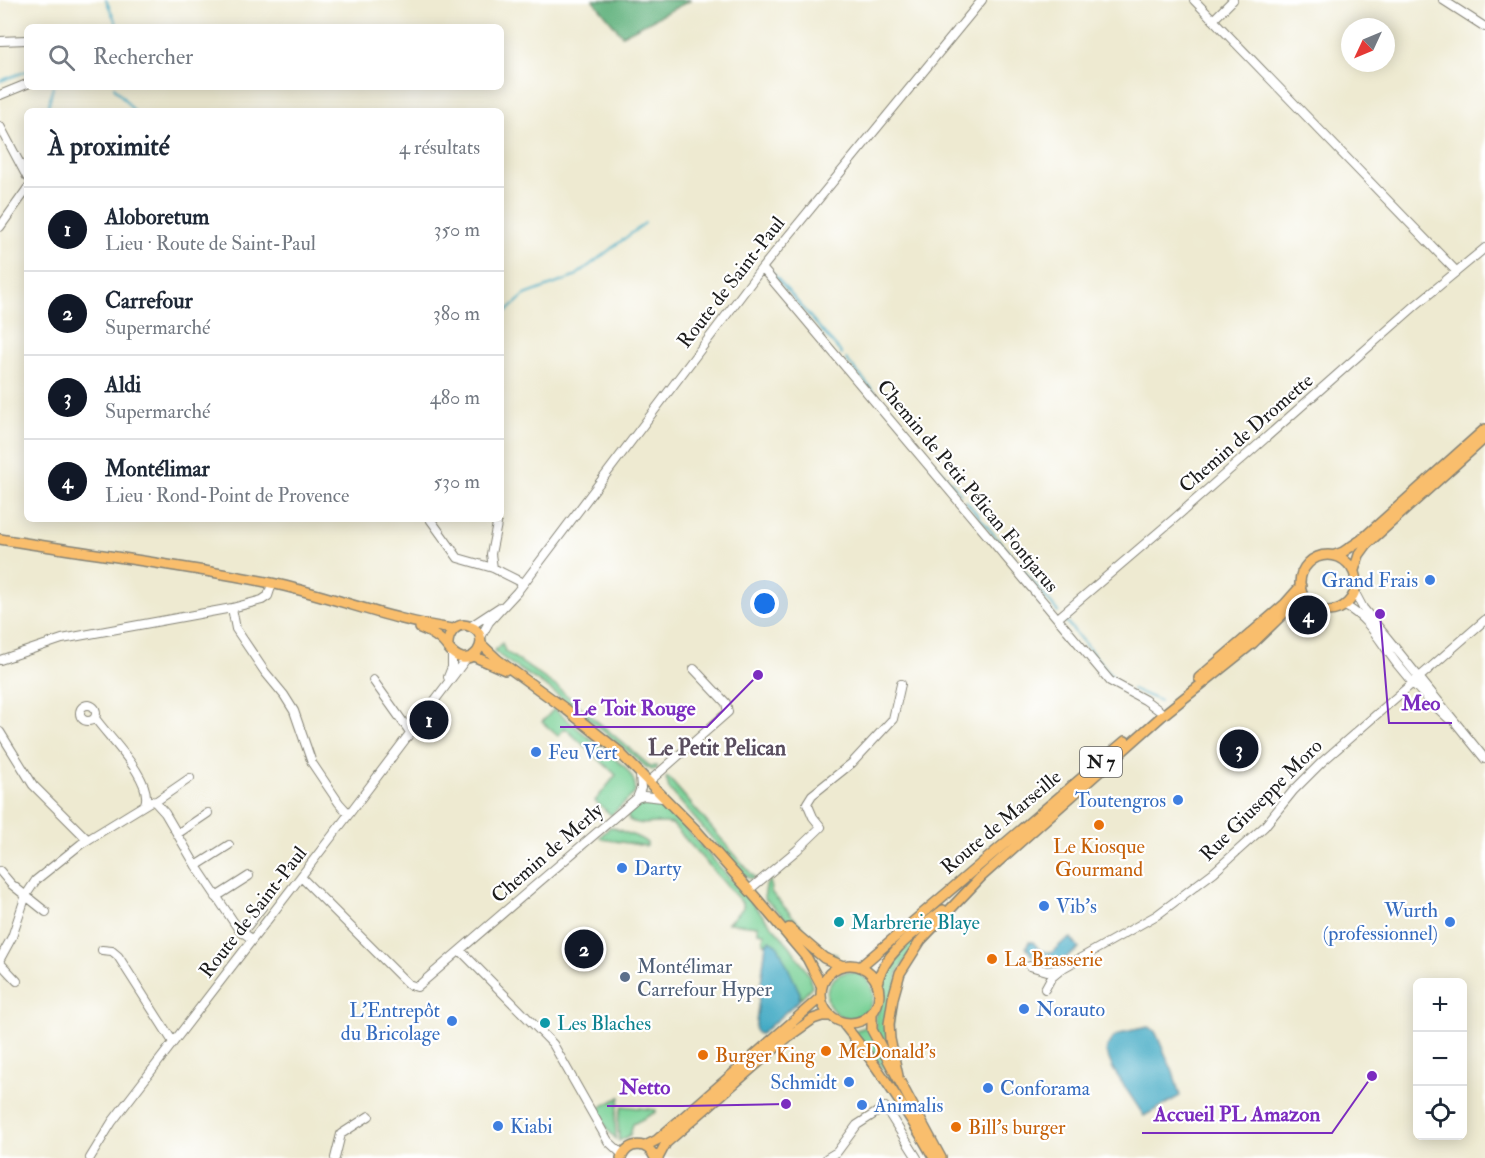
<!DOCTYPE html>
<html lang="fr">
<meta charset="utf-8">
<style>
:root{--surface:#fff;--page:#f2f2f3;--text:#1f2937;--muted:#747a83;--line:#e0e1e3;--accent:#111827}
body{margin:0;font-family:"IM FELL Double Pica",serif;background:var(--page);color:var(--text)}
.controls{position:absolute;right:18px;bottom:18px;display:grid;overflow:hidden;border-radius:9px;box-shadow:0 3px 15px #0003}
.controls button{width:54px;height:54px;display:grid;place-items:center;padding:0;border:0;border-bottom:2px solid var(--line);background:var(--surface);color:var(--text);font:30px sans-serif}
.compass{position:absolute;left:1341px;top:18px;width:54px;height:54px;border-radius:50%;background:var(--surface);box-shadow:0 3px 15px #0003;rotate:226deg}
.you{position:absolute;left:765px;top:604px;width:21px;height:21px;margin:-15px;border:4px solid #fff;border-radius:50%;background:#1a73e8;box-shadow:0 0 0 9px #1a73e833}
.badge{display:grid;place-items:center;width:39px;height:39px;border-radius:50%;background:var(--accent);color:#fff;font-size:20px;font-weight:700}
.pin{position:absolute;translate:-50% -50%;border:3px solid #fff;box-shadow:0 2px 6px #0006}
.list{margin:0;padding:0;list-style:none}
h2{display:flex;justify-content:space-between;align-items:center;height:78px;margin:0;padding:0 24px;font-size:26px}
h2 small{font-size:20px;font-weight:400;color:var(--muted)}
.list li{display:grid;grid-template-columns:39px 1fr auto;gap:18px;align-items:center;box-sizing:border-box;height:84px;padding:0 24px;border-top:2px solid var(--line)}
.list b{display:block;font-size:22px;white-space:nowrap}
.list p{margin:0;font-size:20px;white-space:nowrap;color:var(--muted)}
.list em{font-size:20px;font-style:normal;color:var(--muted)}
.icon{flex:none;width:33px;height:33px;fill:none;stroke:currentColor;stroke-width:2;stroke-linecap:round;stroke-linejoin:round}
.map{position:relative;flex:none;width:1485px;height:1158px;overflow:hidden}
.search{position:absolute;background:var(--surface);box-shadow:0 3px 15px #0003;left:24px;top:24px;width:480px;height:66px;display:flex;align-items:center;gap:15px;box-sizing:border-box;padding:0 21px;border-radius:9px;color:var(--muted);font-size:22px}
.panel{position:absolute;background:var(--surface);box-shadow:0 3px 15px #0003;left:24px;top:108px;width:480px;height:414px;border-radius:9px}
.map>svg:first-child{display:block}
</style>
<div class="map">
<svg width="1485" height="1158" viewBox="0 0 1485 1158">
<rect width="100%" height="100%" fill="#fff"/>
<filter id="ink" filterUnits="userSpaceOnUse"><feTurbulence type="fractalNoise" baseFrequency=".0167" numOctaves="2"/><feDisplacementMap in="SourceGraphic" scale="12" xChannelSelector="R" yChannelSelector="G"/><feConvolveMatrix kernelMatrix="1 2 1 2 8 2 1 2 1" color-interpolation-filters="sRGB"/></filter>
<filter id="wash" filterUnits="userSpaceOnUse"><feTurbulence type="fractalNoise" baseFrequency=".008" numOctaves="4" result="noise"/><feDisplacementMap in="SourceGraphic" scale="24" xChannelSelector="R" yChannelSelector="G"/><feGaussianBlur stdDeviation="1.35" result="paint"/><feColorMatrix in="noise" values="0 0 0 0 0 0 0 0 0 0 0 0 0 0 0 0 0 1.4 0 .05"/><feComposite in="paint" operator="in"/></filter>
<g filter="url(#wash)">
<rect width="100%" height="100%" fill="#eeead1"/>
<path fill="#78d095" stroke="#4a7658" stroke-width="1.5" d="M502,643L505,651L557,687L650,766H657V769L652,770L646,767C614,740 582,713 548,688C530,675 510,665 494,651Z
M554,709L625,767C631,775 638,784 634,794L611,815L595,801L616,775L565,728L558,736L542,722Z
M668,777L755,878L751,879L744,875L669,789L666,778Z
M642,802H653L664,804L790,946L809,975L812,986L799,1000L800,993L770,940L766,944L763,943L764,933L758,932V926L728,923L743,908V904L672,824C657,820 643,828 629,820L627,813Z
M610,827H613C624,834 637,834 647,843V846L602,839L600,837Z
M770,878L771,892L822,949L837,955L836,957L820,951L764,898L766,886Z
M939,917L898,971L889,1058L876,1033L875,1019L883,998L882,978L891,959Z
M827 995a23 23 0 1 1 46 0a23 23 0 1 1-46 0Z
M869,1026L900,1088H897L872,1053L863,1045L853,1031Z
M620,1097L615,1120L616,1139L607,1129L597,1109Z
M622,1106L656,1110V1112L633,1124L630,1135L619,1141L618,1120Z"/>
<path fill="#62b27e" stroke="#3f674d" stroke-width="1.5" d="M593,0H691L622,35Z"/>
<path fill="#45abc5" stroke="#306470" stroke-width="1.5" d="M1071,938L1079,949C1055,964 1044,976 1026,947L1029,942H1033L1040,950L1051,953L1063,942Z
M770,940L777,944L800,993L799,1000L761,1034H758L755,1030L766,944Z
M1148,1027L1155,1031L1173,1072L1180,1096L1144,1116L1113,1069L1106,1052C1109,1031 1131,1031 1148,1027Z"/>
<g fill="none" stroke-linecap="round" stroke-linejoin="round">
<path stroke="#45abc5" stroke-width="2" d="M106,0L118,27
M0,81L27,71
M114,87L134,111
M47,111L53,87
M770,270L842,354
M501,316L525,295L574,277L645,223
M846,359L927,454
M931,459L961,494
M966,501L1058,612
M1064,619L1114,679
M1132,689L1160,701"/>
</g>
</g>
<g filter="url(#ink)">
<g fill="none" stroke-linecap="round" stroke-linejoin="round">
<defs>
<path id="minor" d="M1194,0L1456,271
M1443,0L1485,27
M1213,20L1233,0
M0,41L27,40
M0,95L27,84
M0,126L27,177
M0,227L27,189
M762,268L1110,681L1145,700L1160,711
M430,519L458,558L493,568L523,583
M493,568L491,554L497,524
M1355,593L1363,608L1485,759
M1345,606C1370,619 1380,642 1397,664C1412,683 1430,702 1448,718
M232,608L236,629L265,672L284,695L294,711L312,763L339,803L349,814
M1058,618L1175,518L1416,305L1485,248
M471,626L500,607
M481,637L489,622L517,592L762,268L982,0
M0,660L62,639L232,608L262,600L268,596L272,584
M448,677L452,667V653
M373,680L410,732
M80 713a8 8 0 1 1 16 0a8 8 0 1 1-16 0Z
M95,718C108,737 154,780 145,804
M0,732L33,785L88,840
M652,779L728,712L726,703L694,669
M637,798L641,788L640,775
M155,802L190,778
M177,834L208,813
M196,866L229,845
M0,871L11,884L46,912
M301,877L408,984L417,987L637,798L644,796L662,798
M749,890L797,850L821,827L813,817L807,803L812,795L852,763L893,719L901,684
M216,897L249,876
M242,933L263,906
M102,950L112,951L118,956L173,1042
M460,950L553,1044L608,1141L622,1154
M0,959L12,937L26,895L36,880L81,844L151,801L155,802L165,813L196,866L239,930L252,939
M0,963L17,981
M1030,966L1047,971L1062,969
M1045,989L1051,978L1063,968L1157,915L1214,872L1264,827L1293,791L1322,762L1485,620
M90,1158L112,1122L349,814L466,659
M335,1158L341,1134L369,1116
M827,1158L837,1152L857,1125L885,1107L917,1158"/>
<path id="major" d="M0,539C90,554 182,565 271,583C333,596 391,621 453,629
M1335,555L1343,552L1361,540L1485,429
M1300 583a28 28 0 1 1 56 0a28 28 0 1 1-56 0Z
M1354,570L1359,555L1367,544L1485,438
M420,628C428,631 435,635 441,640C448,646 452,656 462,658C480,661 489,634 471,627C457,620 447,634 448,647
M481,644L498,660L567,710L621,753
M473,656L505,670
M1199,678L1285,604L1301,586
M618,751L696,830L757,899L807,958L822,987
M789,928L824,958L843,966
M821 994a29 29 0 1 1 58 0a29 29 0 1 1-58 0Z
M860,967L1125,741
M877,983C885,951 918,930 943,910
M872,1013V1030L941,1158
M842,1022C876,1064 907,1111 934,1158
M898,1076L890,1039L889,1024L893,998L900,973L921,940L981,877L1163,715L1253,643L1284,613L1291,608L1309,603
M645,1146L657,1140L821,997
M621,1158C628,1141 648,1141 655,1158
M658,1158L666,1143L789,1036L813,1019L822,1016H831"/>
</defs>
<use href="#minor" stroke="#858376" stroke-width="10"/>
<use href="#major" stroke="#858376" stroke-width="12"/>
<use href="#minor" stroke="#fff" stroke-width="8"/>
<use href="#major" stroke="#f9be6d" stroke-width="9"/>
</g>
</g>
<g fill="#3f7fe0" stroke="#fff" stroke-width="2">
<circle cx="1430" cy="580" r="6"/>
<circle cx="536" cy="752" r="6"/>
<circle cx="1178" cy="800" r="6"/>
<circle cx="622" cy="868" r="6"/>
<circle cx="1044" cy="906" r="6"/>
<circle cx="1450" cy="922" r="6"/>
<circle cx="1024" cy="1009" r="6"/>
<circle cx="452" cy="1021" r="6"/>
<circle cx="849" cy="1082" r="6"/>
<circle cx="988" cy="1088" r="6"/>
<circle cx="862" cy="1105" r="6"/>
<circle cx="498" cy="1126" r="6"/>
</g>
<g fill="#e8710a" stroke="#fff" stroke-width="2">
<circle cx="1099" cy="825" r="6"/>
<circle cx="992" cy="959" r="6"/>
<circle cx="826" cy="1051" r="6"/>
<circle cx="703" cy="1055" r="6"/>
<circle cx="956" cy="1127" r="6"/>
</g>
<g fill="#0f9aa8" stroke="#fff" stroke-width="2">
<circle cx="839" cy="922" r="6"/>
<circle cx="545" cy="1023" r="6"/>
</g>
<circle fill="#5c6f8a" stroke="#fff" stroke-width="2" cx="625" cy="977" r="6"/>
<g text-anchor="middle" dominant-baseline="central" stroke-width="4.5" stroke-linejoin="round" paint-order="stroke">
<rect fill="#fff" stroke="#606060" stroke-width="1.5" x="1080" y="747" width="42" height="30" rx="4.5"/>
<g font-size="18" font-weight="bold" fill="#1c1c1c">
<text x="1101" y="762">N 7</text>
</g>
<g font-size="20" fill="#1c1c1c" stroke="#fff">
<text transform="translate(731 282) rotate(-52)">Route de Saint-Paul</text>
<text transform="translate(1246 433) rotate(-41)">Chemin de Dromette</text>
<text transform="translate(968 486) rotate(50)">Chemin de Petit Pélican Fontjarus</text>
<text transform="translate(1261 800) rotate(-45)">Rue Giuseppe Moro</text>
<text transform="translate(1001 822) rotate(-40)">Route de Marseille</text>
<text transform="translate(547 853) rotate(-41)">Chemin de Merly</text>
<text transform="translate(253 912) rotate(-52)">Route de Saint-Paul</text>
</g>
<g font-size="20" fill="#366cbe" stroke="#fff" text-anchor="start">
<text x="1418" y="580" text-anchor="end">Grand Frais</text>
<text x="548" y="752">Feu Vert</text>
<text x="1166" y="800" text-anchor="end">Toutengros</text>
<text x="634" y="868">Darty</text>
<text x="1056" y="906">Vib's</text>
<text x="1438" y="910" text-anchor="end">Wurth<tspan x="1438" dy="23">(professionnel)</tspan></text>
<text x="1036" y="1009">Norauto</text>
<text x="440" y="1010" text-anchor="end">L'Entrepôt<tspan x="440" dy="23">du Bricolage</tspan></text>
<text x="837" y="1082" text-anchor="end">Schmidt</text>
<text x="1000" y="1088">Conforama</text>
<text x="874" y="1105">Animalis</text>
<text x="510" y="1126">Kiabi</text>
</g>
<g font-size="20" fill="#c56008" stroke="#fff" text-anchor="start">
<text x="1099" y="846" text-anchor="middle">Le Kiosque<tspan x="1099" dy="23">Gourmand</tspan></text>
<text x="1004" y="959">La Brasserie</text>
<text x="838" y="1051">McDonald's</text>
<text x="715" y="1055">Burger King</text>
<text x="968" y="1127">Bill's burger</text>
</g>
<g font-size="20" fill="#0d838f" stroke="#fff" text-anchor="start">
<text x="851" y="922">Marbrerie Blaye</text>
<text x="557" y="1023">Les Blaches</text>
</g>
<g font-size="20" fill="#4e5e75" stroke="#fff" text-anchor="start">
<text x="637" y="966">Montélimar<tspan x="637" dy="23">Carrefour Hyper</tspan></text>
</g>
<g font-size="22" font-weight="bold" fill="#594d5e" stroke="#fff">
<text x="717" y="748">Le Petit Pelican</text>
</g>
</g>
<path fill="none" stroke="#7b2cbf" stroke-width="2" d="M1380 614L1389 723H1452M758 675L707 727H560M786 1104L682 1106H607M1372 1076L1332 1133H1142"/>
<g fill="#7b2cbf" stroke="#fff" stroke-width="2">
<circle cx="1380" cy="614" r="6"/>
<circle cx="758" cy="675" r="6"/>
<circle cx="786" cy="1104" r="6"/>
<circle cx="1372" cy="1076" r="6"/>
</g>
<g font-size="21" text-anchor="middle" font-weight="bold" fill="#7b2cbf" stroke="#fff" stroke-width="4.5" stroke-linejoin="round" paint-order="stroke">
<text x="1421" y="710">Meo</text>
<text x="634" y="715">Le Toit Rouge</text>
<text x="645" y="1094">Netto</text>
<text x="1237" y="1121">Accueil PL Amazon</text>
</g>
</svg>
<div class="controls">
<button>+</button>
<button>−</button>
<button><svg class="icon" aria-label="locate" viewBox="0 0 24 24"><circle cx="12" cy="12" r="6"/><path d="M12 2v4M12 18v4M2 12h4M18 12h4"/></svg></button>
</div>
<svg class="compass" viewBox="-18 -18 36 36"><path d="M0-13l5 13h-10z" fill="#e53935"/><path d="M0 13l5-13h-10z" fill="#747a83"/></svg>
<div class="you"></div>
<div class="pin badge" style="left:429px;top:720px">1</div>
<div class="pin badge" style="left:584px;top:949px">2</div>
<div class="pin badge" style="left:1239px;top:749px">3</div>
<div class="pin badge" style="left:1308px;top:615px">4</div>
<div class="search"><svg class="icon" aria-label="search" viewBox="0 0 24 24"><circle cx="10" cy="10" r="6"/><path d="M15 15l6 6"/></svg>Rechercher</div>
<section class="panel">
<h2>À proximité<small>4 résultats</small></h2>
<ul class="list">
<li><span class="badge">1</span><div><b>Aloboretum</b><p>Lieu · Route de Saint-Paul</p></div><em>350 m</em></li>
<li><span class="badge">2</span><div><b>Carrefour</b><p>Supermarché</p></div><em>380 m</em></li>
<li><span class="badge">3</span><div><b>Aldi</b><p>Supermarché</p></div><em>480 m</em></li>
<li><span class="badge">4</span><div><b>Montélimar</b><p>Lieu · Rond-Point de Provence</p></div><em>530 m</em></li>
</ul>
</section>
</div>
